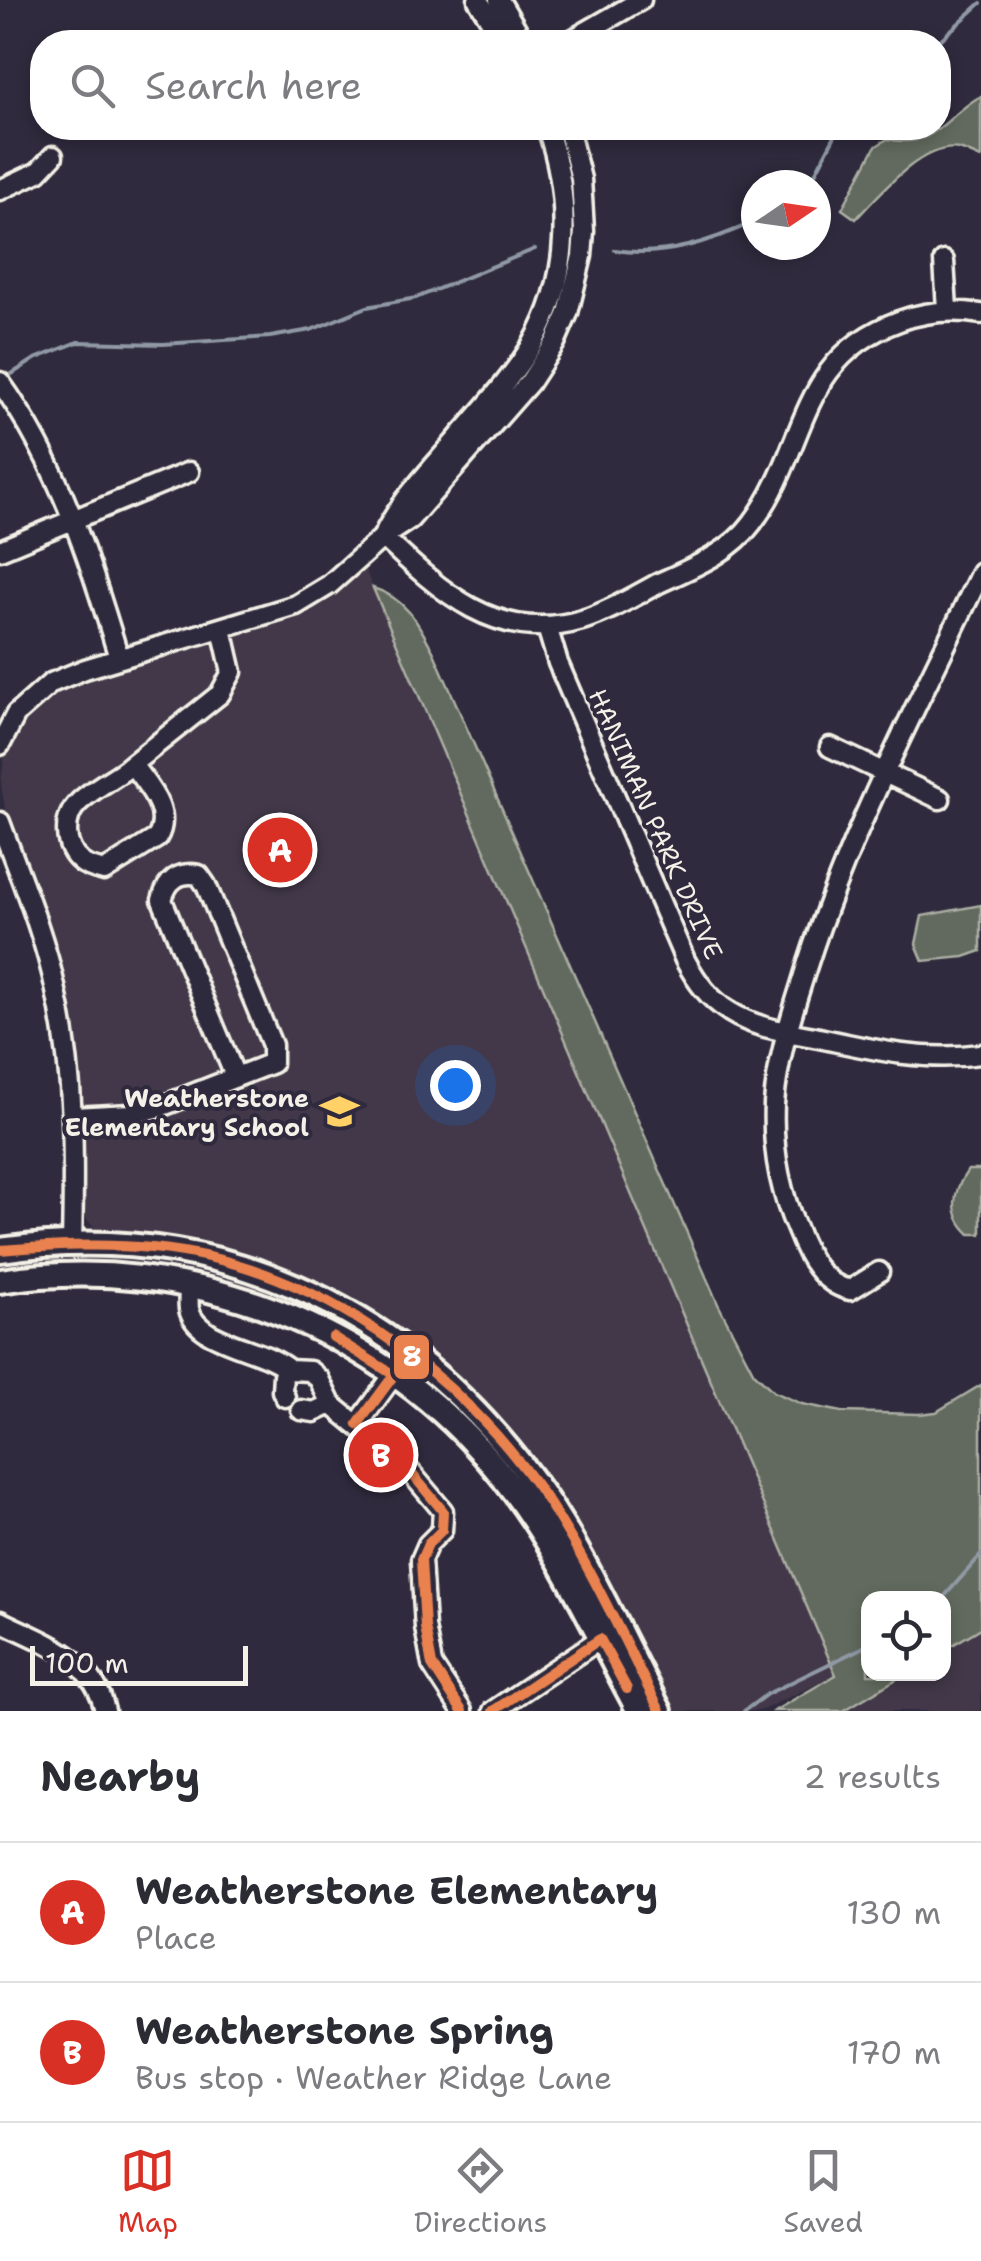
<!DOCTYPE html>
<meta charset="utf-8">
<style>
:root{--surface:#fff;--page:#f2f2f3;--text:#2b2b33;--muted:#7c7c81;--line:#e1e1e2;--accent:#d93025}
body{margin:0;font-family:"Shantell Sans",sans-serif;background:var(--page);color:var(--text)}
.controls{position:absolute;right:30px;bottom:30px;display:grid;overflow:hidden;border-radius:20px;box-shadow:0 5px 15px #0003}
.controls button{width:90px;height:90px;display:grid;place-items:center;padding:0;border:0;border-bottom:2px solid var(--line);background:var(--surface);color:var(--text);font:50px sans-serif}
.compass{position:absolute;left:741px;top:170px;width:90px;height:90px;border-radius:50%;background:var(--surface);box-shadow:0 5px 15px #0003;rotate:77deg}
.scale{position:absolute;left:30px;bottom:25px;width:218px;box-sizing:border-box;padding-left:10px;border:5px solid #f4f1e8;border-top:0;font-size:28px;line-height:35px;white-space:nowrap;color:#f4f1e8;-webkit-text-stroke:8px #2f2a3d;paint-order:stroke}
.you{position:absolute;left:455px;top:1085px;width:35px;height:35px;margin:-25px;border:8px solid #fff;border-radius:50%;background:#1a73e8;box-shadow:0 0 0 15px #1a73e833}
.badge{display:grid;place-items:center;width:65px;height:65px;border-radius:50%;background:var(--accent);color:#fff;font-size:32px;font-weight:700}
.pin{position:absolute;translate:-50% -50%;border:5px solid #fff;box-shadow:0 2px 10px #0006}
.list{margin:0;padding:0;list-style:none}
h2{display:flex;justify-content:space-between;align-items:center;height:130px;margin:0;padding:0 40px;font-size:42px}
h2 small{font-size:32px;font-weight:400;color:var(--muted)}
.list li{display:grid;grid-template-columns:65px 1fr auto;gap:30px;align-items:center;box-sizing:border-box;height:140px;padding:0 40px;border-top:2px solid var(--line)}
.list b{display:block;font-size:38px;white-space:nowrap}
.list p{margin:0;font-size:32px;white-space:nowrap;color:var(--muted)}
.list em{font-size:32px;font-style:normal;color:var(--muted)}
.icon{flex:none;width:55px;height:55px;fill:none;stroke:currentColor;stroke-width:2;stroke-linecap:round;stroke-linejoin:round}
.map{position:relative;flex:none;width:981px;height:1711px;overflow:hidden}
.search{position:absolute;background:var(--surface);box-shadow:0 5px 15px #0003;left:30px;right:30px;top:30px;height:110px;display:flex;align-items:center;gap:25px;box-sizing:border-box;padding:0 35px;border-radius:40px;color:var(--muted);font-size:38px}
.sheet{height:410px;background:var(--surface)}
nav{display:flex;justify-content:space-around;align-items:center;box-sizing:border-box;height:140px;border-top:2px solid var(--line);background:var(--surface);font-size:28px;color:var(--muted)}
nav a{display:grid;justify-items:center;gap:5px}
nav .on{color:var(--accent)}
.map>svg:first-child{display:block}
</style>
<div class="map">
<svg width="981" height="1711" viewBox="0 0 981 1711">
<rect width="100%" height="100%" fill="#2f2a3d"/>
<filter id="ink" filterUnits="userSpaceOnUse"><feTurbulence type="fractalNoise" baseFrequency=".01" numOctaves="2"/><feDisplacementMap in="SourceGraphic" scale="20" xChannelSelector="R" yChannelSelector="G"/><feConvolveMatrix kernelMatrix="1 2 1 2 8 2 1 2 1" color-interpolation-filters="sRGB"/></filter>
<g filter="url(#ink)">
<path fill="#423848" d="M365,569L836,1675L760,1711H673L533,1457L419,1346L343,1296L255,1260L178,1242L112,1236L98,1232L84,1216L80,1066L72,1012L59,961L5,808L1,784L4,758L15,730L39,701L61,689L282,618Z
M981,1628V1711H843L905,1674H944V1650Z"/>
<path fill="#626a5e" stroke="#abaea3" stroke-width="2.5" d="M981,96V158C974,155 966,151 959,149C922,142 879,195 856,219L842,209L875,147L887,139C936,150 945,115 981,96Z
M373,588C406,598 419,624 434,653L718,1304L754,1373L774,1392L802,1404L842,1412L919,1414L936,1412L981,1385V1628L944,1650V1598H868V1674H905L843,1711H774L836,1675Z
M981,905V951L964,957L923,961L916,944L922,916Z
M968,1170H981V1234H970C949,1215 952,1192 968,1170Z"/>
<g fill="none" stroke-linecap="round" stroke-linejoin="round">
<path stroke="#9099a5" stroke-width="4" d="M938,42L981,3
M809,185L839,128
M615,250C664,258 712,241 756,221
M4,379L35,359L78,342L163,344L270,337L311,330L367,307L416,298L535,249
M943,1598L981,1555
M744,1711L767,1694L868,1645"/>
<defs>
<path id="minor" d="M478,0L504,42
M499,0L524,42
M568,42L641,0
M0,190L38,172L53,156
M944,261L947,309
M0,382C60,466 90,561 119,658
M383,536C400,501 427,474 452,445C480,412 511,380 533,343C571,277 571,197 547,128
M383,537C440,591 497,645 582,620C608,612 633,597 657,584C691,568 729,554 752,523C808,450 795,359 899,321C927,311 952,309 981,314
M0,550L189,472
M547,627L558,663L685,960C697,982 709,999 730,1012C757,1029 789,1032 819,1038C874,1050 926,1062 981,1054
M0,745L16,714L51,683L85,669L296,605L329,585L383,537L410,519L529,383L555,343L568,313L582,256L584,231L581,179L568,128
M830,747L940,799
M132,764C147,786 173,811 157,838L104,871C97,869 87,867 81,862C64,848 62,819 78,803C91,790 111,780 126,769L132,764L220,694L232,672L222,629
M0,822C20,877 44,933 56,991C75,1075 74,1159 72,1245
M73,1117L131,1114L157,1108L272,1063V1045L206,885L199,875C179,871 167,880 162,900L235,1076
M879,1272L850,1290C822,1284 807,1256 797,1230C780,1191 772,1147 774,1104C777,1063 789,1023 801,985C844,841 917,707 981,572
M189,1285C189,1292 188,1302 189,1309C196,1344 264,1347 289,1370
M285,1397L282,1391L283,1375L289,1370L310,1371L319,1379L331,1404L402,1462L443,1511L442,1530L428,1544L421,1560L425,1627L432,1665L462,1711
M301,1410L314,1412L331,1404
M358,1424L411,1351
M0,1621C44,1643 94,1657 105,1711
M493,1711L600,1639"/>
<path id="major" d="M0,1250C214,1218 404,1306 531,1478C581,1545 620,1636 660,1711
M0,1281C186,1251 384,1327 501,1475C558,1546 596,1632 639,1711"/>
</defs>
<use href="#minor" stroke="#f4f1e8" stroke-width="25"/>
<use href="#major" stroke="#f4f1e8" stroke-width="30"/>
<use href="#minor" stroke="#2f2a3d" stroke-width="18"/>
<use href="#major" stroke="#2f2a3d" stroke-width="22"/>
<defs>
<path id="bus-1" d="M0,1250C51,1246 101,1243 152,1248C313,1263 461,1371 549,1503C592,1569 624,1641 660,1711
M333,1337L394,1375L358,1424L402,1462L443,1511L442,1530L428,1544L421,1560L425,1627L432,1665L462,1711
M493,1711L600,1639L627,1689"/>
</defs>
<use href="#bus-1" stroke="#2f2a3d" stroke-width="18"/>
<use href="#bus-1" stroke="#ea824f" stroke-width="10"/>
</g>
</g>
<defs>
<symbol id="school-bare" viewBox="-9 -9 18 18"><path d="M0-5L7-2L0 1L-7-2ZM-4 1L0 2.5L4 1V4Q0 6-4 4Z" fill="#ffd166" stroke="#2f2a3d" stroke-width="2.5" paint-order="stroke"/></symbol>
</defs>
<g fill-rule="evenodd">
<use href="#school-bare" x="312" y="1084" width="55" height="55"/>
</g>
<g text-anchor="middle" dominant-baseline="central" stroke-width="8" stroke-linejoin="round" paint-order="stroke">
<g font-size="25" fill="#f4f1e8" stroke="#2f2a3d">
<text transform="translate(656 824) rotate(66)">HANIMAN PARK DRIVE</text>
</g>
<g font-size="25" font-weight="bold" fill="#f4f1e8" stroke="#2f2a3d" text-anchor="end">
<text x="309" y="1098">Weatherstone<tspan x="309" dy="29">Elementary School</tspan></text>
</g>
</g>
<rect stroke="#2f2a3d" stroke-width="4" x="392" y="1333" width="39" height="48" rx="10" fill="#ea824f"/>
<g font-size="28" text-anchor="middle" font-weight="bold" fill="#fff">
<text x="412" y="1366">8</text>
</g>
</svg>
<div class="controls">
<button><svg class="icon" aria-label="locate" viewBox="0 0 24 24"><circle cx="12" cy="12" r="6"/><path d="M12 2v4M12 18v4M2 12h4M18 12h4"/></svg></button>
</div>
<svg class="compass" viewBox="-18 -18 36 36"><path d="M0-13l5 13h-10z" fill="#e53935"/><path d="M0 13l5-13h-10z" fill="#7c7c81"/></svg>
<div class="scale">100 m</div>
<div class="you"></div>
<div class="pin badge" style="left:280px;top:850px">A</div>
<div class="pin badge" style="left:381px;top:1455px">B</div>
<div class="search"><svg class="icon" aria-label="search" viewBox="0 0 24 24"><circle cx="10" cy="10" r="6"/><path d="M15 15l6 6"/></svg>Search here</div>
</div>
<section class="sheet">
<h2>Nearby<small>2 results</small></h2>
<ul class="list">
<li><span class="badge">A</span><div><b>Weatherstone Elementary</b><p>Place</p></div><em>130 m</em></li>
<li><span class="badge">B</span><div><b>Weatherstone Spring</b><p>Bus stop · Weather Ridge Lane</p></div><em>170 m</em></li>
</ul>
</section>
<nav>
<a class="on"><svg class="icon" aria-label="map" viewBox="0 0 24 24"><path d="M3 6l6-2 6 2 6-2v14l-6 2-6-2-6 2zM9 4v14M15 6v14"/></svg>Map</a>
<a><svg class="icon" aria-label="directions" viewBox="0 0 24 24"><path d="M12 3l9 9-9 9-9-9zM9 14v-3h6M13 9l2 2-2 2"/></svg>Directions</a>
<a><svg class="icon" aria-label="saved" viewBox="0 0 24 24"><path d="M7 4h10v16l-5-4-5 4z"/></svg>Saved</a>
</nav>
